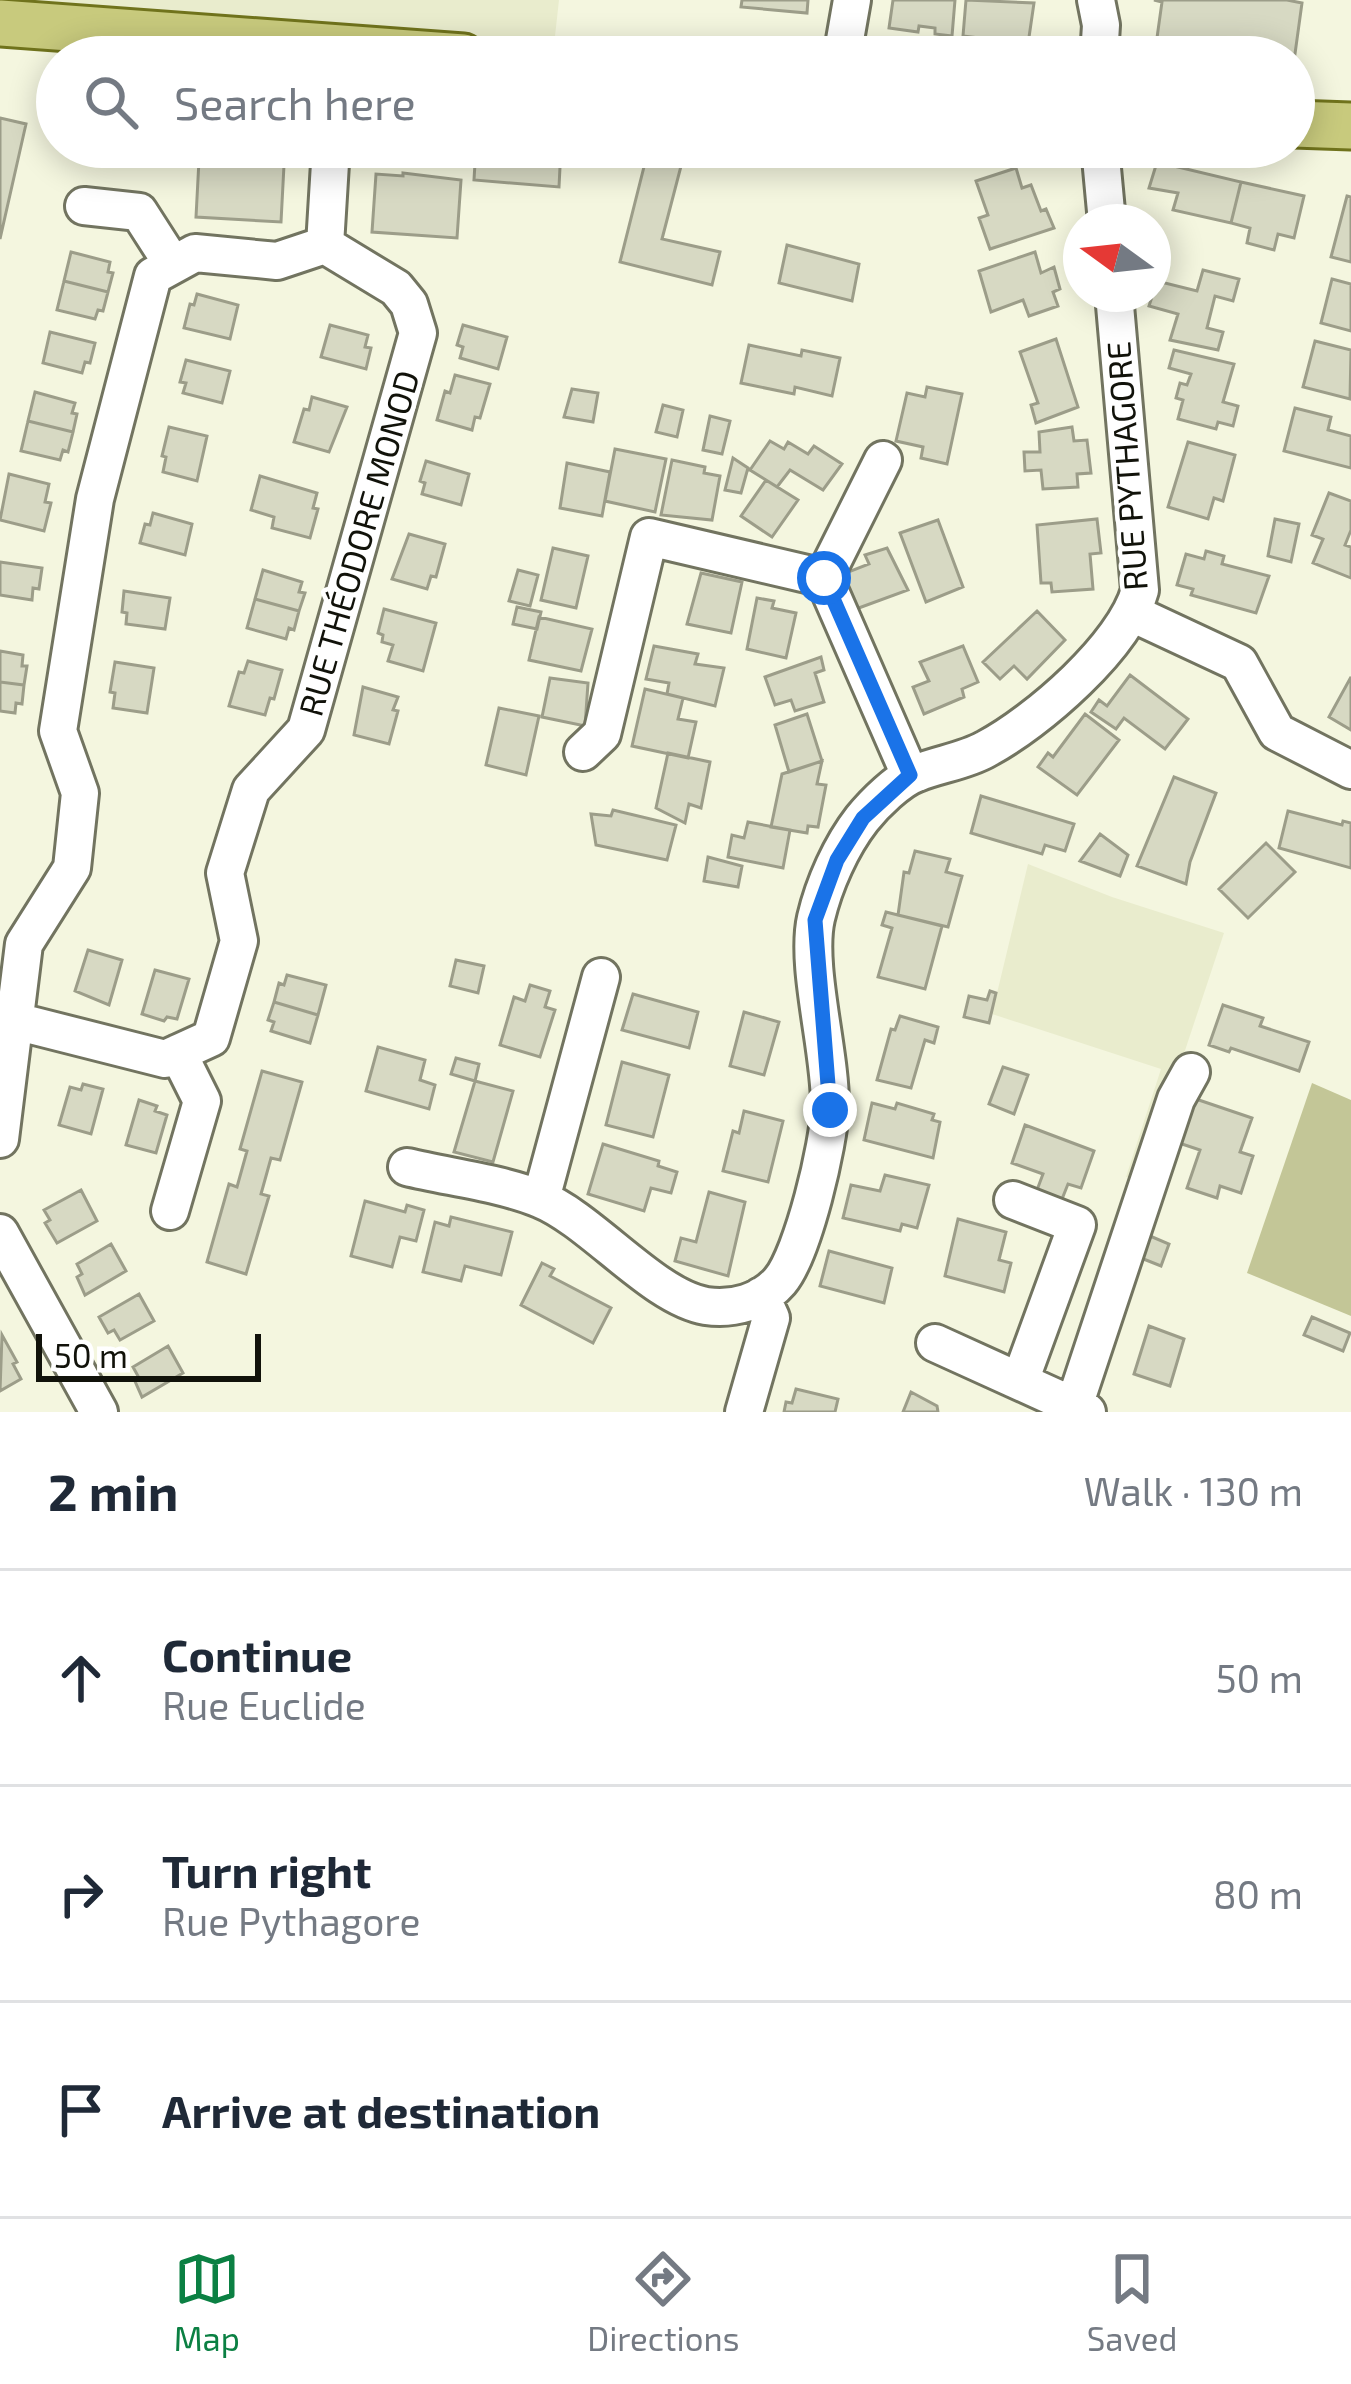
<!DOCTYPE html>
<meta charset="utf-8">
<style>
:root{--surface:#fff;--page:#f2f2f3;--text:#1f2937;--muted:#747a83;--line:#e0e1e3;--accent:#0b8043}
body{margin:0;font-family:"Exo 2",sans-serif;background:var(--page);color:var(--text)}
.compass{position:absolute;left:1063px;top:204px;width:108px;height:108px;border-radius:50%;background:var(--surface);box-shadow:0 6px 30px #0003;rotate:285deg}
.scale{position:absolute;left:36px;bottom:30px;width:225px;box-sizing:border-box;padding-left:12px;border:6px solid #11120a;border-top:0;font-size:33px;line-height:42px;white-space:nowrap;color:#11120a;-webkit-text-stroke:9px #fff;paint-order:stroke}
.stop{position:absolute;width:36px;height:36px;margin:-27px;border:9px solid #1a73e8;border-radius:50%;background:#fff}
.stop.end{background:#1a73e8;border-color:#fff;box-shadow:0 3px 12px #0008}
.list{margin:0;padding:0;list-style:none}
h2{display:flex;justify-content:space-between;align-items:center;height:156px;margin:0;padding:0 48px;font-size:51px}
h2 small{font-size:39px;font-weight:400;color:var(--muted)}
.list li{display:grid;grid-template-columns:78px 1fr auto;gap:36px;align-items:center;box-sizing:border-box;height:216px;padding:0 48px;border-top:3px solid var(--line)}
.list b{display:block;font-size:45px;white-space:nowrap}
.list p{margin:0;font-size:39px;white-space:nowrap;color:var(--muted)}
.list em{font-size:39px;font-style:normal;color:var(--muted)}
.icon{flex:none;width:66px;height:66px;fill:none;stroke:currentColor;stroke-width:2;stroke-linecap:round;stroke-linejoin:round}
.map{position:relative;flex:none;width:1351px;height:1412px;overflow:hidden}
.search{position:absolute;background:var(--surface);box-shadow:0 6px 30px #0003;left:36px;right:36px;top:36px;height:132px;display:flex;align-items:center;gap:30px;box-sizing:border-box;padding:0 42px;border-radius:66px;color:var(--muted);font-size:45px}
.sheet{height:804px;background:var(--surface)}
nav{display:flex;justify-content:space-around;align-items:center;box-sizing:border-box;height:168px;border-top:3px solid var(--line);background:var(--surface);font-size:33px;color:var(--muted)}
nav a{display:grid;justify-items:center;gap:6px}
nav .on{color:var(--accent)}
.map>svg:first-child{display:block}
</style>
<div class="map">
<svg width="1351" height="1412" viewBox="0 0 1351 1412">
<rect width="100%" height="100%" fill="#f4f6df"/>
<path fill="#e9eccd" d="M0,0H559L554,45Z
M1028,864L1112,897L1224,933L1142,1180L1126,1177L1161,1069L992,1014Z"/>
<path fill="#c3c697" d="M1312,1083L1351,1100V1316L1247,1273Z"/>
<path fill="#d7d9c3" stroke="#9c9d89" stroke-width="3" d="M742,0H808L807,13L741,7Z
M893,0H955L952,36L935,34V28L919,26L918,32L889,28Z
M966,0L1034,3L1028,44L963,36Z
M1287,0L1302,3L1294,61V57H1199L1200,54L1186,52L1185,57L1155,52L1162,2L1154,0Z
M0,118L26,124L0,239Z
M86,147H172V159L86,153Z
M476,147H561L559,187L474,180Z
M649,147H686L662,239L720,252L712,285L620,262Z
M226,157L284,165L281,222L196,217L199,160L226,161Z
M1157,162L1241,182L1231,223L1173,210L1178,193L1149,188Z
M1016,168L1022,188L1031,185L1041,211L1046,209L1054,228L990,249L979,218L988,215L976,181Z
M403,173L461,180L457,238L372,232L376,174L403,176Z
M1241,182L1304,196L1294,238L1278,234L1274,250L1247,243L1250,228L1231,223Z
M1347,196L1351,197V262L1331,257Z
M787,245L859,264L852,301L779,283Z
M71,252L110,262L108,272L113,273L108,292L64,281Z
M1035,252L1041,273L1054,267L1060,289L1053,292L1058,306L1029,316L1023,300L991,312L979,271Z
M1203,270L1239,279L1233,301L1215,296L1207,328L1223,332L1218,350L1170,340L1178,314L1149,306L1157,281L1197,291Z
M1332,279L1351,284V331L1321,323Z
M64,281L108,292L103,311L98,310L95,319L57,310Z
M197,294L238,305L230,339L184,328L190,304L194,305Z
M330,325L368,335L365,347L371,348L366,369L321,357Z
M463,325L507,337L498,369L460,358L463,347L457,345Z
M50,332L95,343L90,363L85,362L82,373L43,363Z
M1056,339L1078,407L1036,423L1031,405L1038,403L1020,352Z
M1315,341L1351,350L1350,399L1303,387Z
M749,345L801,356L802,350L840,358L832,396L795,387L794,394L741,383Z
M1174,350L1234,364L1223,402L1238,406L1233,426L1218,422L1216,429L1178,419L1183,400L1176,398L1180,383L1187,385L1191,374L1169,368Z
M186,360L230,371L222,403L183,393L186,383L180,382Z
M455,375L490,384L480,418L475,417L472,430L437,420L445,391L450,393Z
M927,387L962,394L947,464L921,458L923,447L896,441L907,393L925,397Z
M572,389L598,393L593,422L564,417Z
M35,392L75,403L72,413L77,414L73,432L28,421Z
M312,397L347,407L329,452L294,442L304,409L309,410Z
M663,405L683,410L677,437L656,432Z
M1295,408L1331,417L1328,430L1351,436V468L1284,451Z
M710,416L730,421L722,454L703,450Z
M28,421L73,432L68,452L63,450L60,460L21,451Z
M169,427L207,436L197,481L163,472L166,457L162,456Z
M1072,427L1074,441L1087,440L1091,473L1077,474L1078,487L1043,489L1041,470L1025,471L1024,452H1040L1039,432Z
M770,441L784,449L788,442L808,454L814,446L842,464L823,490L790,470L777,487L750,470Z
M1188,442L1235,455L1223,501L1214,498L1208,519L1168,507Z
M615,449L666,459L655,512L605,501Z
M733,458L748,468L741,493L725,490Z
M672,460L705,467L704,473L720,476L712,520L661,515Z
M426,461L469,474L461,505L422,494L425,483L420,481Z
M567,463L610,472L602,516L560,508Z
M9,474L49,484L45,502L51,503L44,531L0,520Z
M260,476L317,493L313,508L318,509L310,538L272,528L274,517L251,510Z
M766,480L798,500L772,537L741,516Z
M1329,493L1351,501V530L1345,545L1351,547V578L1313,563L1323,539L1312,535Z
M153,513L192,524L185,555L140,543L145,524L150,525Z
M1097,519L1101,553L1090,554L1093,589L1052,592L1051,583H1041L1037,525Z
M1275,519L1299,524L1291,562L1268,556Z
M938,520L963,587L926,602L900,533Z
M409,534L445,544L436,577L431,576L427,589L392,579Z
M553,548L588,556L576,608L541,600Z
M887,548L908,590L856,609L843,574L869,564L865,555Z
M1206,551L1224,556L1222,564L1269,576L1256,613L1191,595L1193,589L1177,585L1186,554L1204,559Z
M0,562L42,568L39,589L33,588L32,600L0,595Z
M263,570L302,582L299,592L305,593L299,611L255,599Z
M518,570L538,575L530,606L509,601Z
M701,573L742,582L731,633L687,624Z
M124,591L170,598L165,629L126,624L127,613L122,612Z
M757,598L774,601L772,608L796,613L786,658L747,649Z
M255,599L299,611L294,630L289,628L286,639L247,628Z
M517,607L541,612L537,629L513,624Z
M384,609L436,623L423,671L388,661L393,645L382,642L383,635L378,633Z
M1037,611L1065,640L1027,679L1014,666L1000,679L983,662Z
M539,617L592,629L581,671L529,660Z
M654,646L698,654L695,664L724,668L715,706L667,694L669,683L646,679Z
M963,646L978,682L962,689L964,697L924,714L913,687L929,681L920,662Z
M0,651L23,655L22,666H27L24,685L0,682Z
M821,657L824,670L815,673L824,702L795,711L791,700L775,705L765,677Z
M248,661L282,670L274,699L270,698L265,715L229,706L239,672L244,673Z
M115,662L154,668L147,713L113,708L115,693L110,692Z
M1130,675L1188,719L1165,749L1124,718L1116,729L1091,712L1099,700L1107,706Z
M1351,677V730L1329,717Z
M550,678L588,683L585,726L542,717Z
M0,682L24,685L22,704L16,703L15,713L0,711Z
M363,687L398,697L393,710L398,711L389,744L354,735Z
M645,689L683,698L678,719L696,722L688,758L632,746Z
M499,708L539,716L526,775L486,765Z
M807,714L822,761L789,772L775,725Z
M1085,714L1119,740L1077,795L1038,767L1048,753L1053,757Z
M668,753L710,762L701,808L689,804L685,823L656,808Z
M822,761L817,784L826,785L818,827L808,826L807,833L771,827L782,774Z
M1174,777L1216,793L1190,862L1186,884L1137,866Z
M981,796L1074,824L1065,851L1045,845L1042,854L971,833Z
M613,810L676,825L667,860L596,845L591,814L611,816Z
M1288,811L1342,825L1343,821L1351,823V868L1279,848Z
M748,822L790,830L783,868L728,857L732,835L744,838Z
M1100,834L1128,855L1120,876L1080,861Z
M1266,843L1295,872L1248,918L1219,889Z
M915,851L950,859L946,872L962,876L948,927L898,915L904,872L909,873Z
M708,857L742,866L738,887L704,881Z
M886,912L942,926L925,989L878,977L892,928L882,925Z
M88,950L122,960L109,1005L75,991Z
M456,960L484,966L478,993L450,986Z
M155,970L189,979L177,1019L167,1017L164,1021L142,1014Z
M287,975L326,985L318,1015L274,1002L279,983L284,985Z
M530,985L550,991L545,1007L555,1010L540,1057L500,1045L514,997L525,1001Z
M990,991L996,993L989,1023L964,1017L969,996L987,1000Z
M633,994L698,1012L689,1048L622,1030Z
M274,1002L318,1015L310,1043L271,1031L274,1022L268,1020Z
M1223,1005L1263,1018L1260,1026L1309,1042L1299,1071L1231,1048L1229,1052L1209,1045Z
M744,1012L779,1022L764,1075L730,1066Z
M900,1016L938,1027L934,1043L925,1040L911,1088L877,1080L891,1029L895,1030Z
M378,1047L425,1060L420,1080L435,1085L429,1109L366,1091Z
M456,1058L479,1064L475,1081L451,1074Z
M622,1062L669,1075L653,1137L606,1125Z
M1003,1067L1028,1075L1014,1114L989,1104Z
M262,1071L302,1082L280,1160L271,1158L261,1194L269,1196L246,1274L207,1262L229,1184L237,1187L247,1151L240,1149Z
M475,1081L513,1091L493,1162L454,1152Z
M83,1084L103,1089L91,1134L59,1125L70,1087L81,1090Z
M1187,1096L1252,1118L1240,1152L1253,1156L1241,1193L1220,1186L1217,1198L1187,1188L1200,1150L1173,1141Z
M139,1100L157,1106L155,1111L167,1115L156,1153L126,1145Z
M872,1103L895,1109L897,1103L934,1114L932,1120L940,1122L933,1158L864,1140Z
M744,1111L783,1121L768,1182L723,1171L733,1131L739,1133Z
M1025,1125L1094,1151L1081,1188L1068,1184L1062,1199L1037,1190L1043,1174L1012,1163Z
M603,1144L659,1161L658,1166L677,1172L671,1193L651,1188L644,1211L588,1194Z
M885,1175L929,1185L917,1228L902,1224L900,1231L843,1218L851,1185L880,1191Z
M81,1190L97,1221L57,1243L45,1223L50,1220L44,1210Z
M709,1192L745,1202L728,1276L675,1261L681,1238L696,1242Z
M365,1201L405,1212L407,1205L424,1210L416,1241L400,1237L392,1267L351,1256Z
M451,1217L512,1232L501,1275L465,1266L461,1281L423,1272L435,1222L449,1226Z
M958,1219L1006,1232L999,1260L1011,1263L1004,1292L945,1276Z
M1143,1233L1169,1244L1161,1266L1136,1256Z
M111,1244L126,1271L85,1295L77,1277L82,1274L77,1264Z
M829,1251L892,1268L884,1303L820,1286Z
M542,1263L554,1269L550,1276L611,1308L593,1343L521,1305Z
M139,1294L154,1321L120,1340L114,1330L108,1333L99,1317Z
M1312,1317L1350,1333L1343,1351L1304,1335Z
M1149,1326L1184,1339L1170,1386L1134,1374Z
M2,1335L17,1362L13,1364L21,1379L0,1391Z
M168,1346L183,1373L142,1397L134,1379L138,1376L133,1367Z
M796,1389L838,1399L835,1412H784L786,1402L792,1403Z
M911,1392L937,1406L938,1412H903Z"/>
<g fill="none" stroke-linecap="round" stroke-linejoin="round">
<defs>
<path id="minor" d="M1096,0L1101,25L1099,57
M842,57L852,0
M1100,147L1107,222
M84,206L139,212L173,265
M824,578L883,460
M1134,614L1239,663L1277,732L1351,770
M583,752L602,734L649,537L824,578L910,775
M15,1021L165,1059L211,1038L239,941L225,873L251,790L306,730L418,333L409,304L396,288L325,245L331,147
M0,1139L24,944L72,868L80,793L58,731L95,499L153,276L195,253L277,261L325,245
M407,1167C448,1177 501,1183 540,1199C592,1220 653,1297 706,1306C733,1310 762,1302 780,1281C803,1254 829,1144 830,1107C831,1053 805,966 816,918C824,884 841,846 862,819C874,804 899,779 917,773C939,764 965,761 986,749C1037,722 1125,646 1140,590L1114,294
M541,1199L601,977
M1013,1200L1077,1225L1020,1381
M170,1211L202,1101L178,1053
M0,1233L99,1412
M935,1343L1087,1412
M1074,1406L1176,1099L1191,1072
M744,1412L771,1318L761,1296"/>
<path id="major" d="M0,23L463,57
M1294,124L1351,126"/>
</defs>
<use href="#minor" stroke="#727460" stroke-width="42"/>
<use href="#major" stroke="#70731c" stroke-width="51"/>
<use href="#minor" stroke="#fff" stroke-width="36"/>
<use href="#major" stroke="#c8ca7d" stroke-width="45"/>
</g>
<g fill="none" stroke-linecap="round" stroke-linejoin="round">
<path stroke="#1a73e8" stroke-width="15" d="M824,578L910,775L863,818L837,860L815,920L830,1110"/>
</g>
<g text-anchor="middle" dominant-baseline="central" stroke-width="9" stroke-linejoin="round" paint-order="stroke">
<g font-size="33" fill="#11120a" stroke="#fff">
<text transform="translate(1126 466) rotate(-94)">RUE PYTHAGORE</text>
<text transform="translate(358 543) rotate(-74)">RUE THÉODORE MONOD</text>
</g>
</g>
</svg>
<svg class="compass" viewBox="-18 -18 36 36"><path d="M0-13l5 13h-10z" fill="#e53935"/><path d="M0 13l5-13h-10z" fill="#747a83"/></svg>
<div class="scale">50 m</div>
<div class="stop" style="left:824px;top:578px"></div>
<div class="stop end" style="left:830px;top:1110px"></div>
<div class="search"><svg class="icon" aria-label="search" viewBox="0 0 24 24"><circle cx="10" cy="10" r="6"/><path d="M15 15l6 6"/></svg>Search here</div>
</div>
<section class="sheet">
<h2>2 min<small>Walk · 130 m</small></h2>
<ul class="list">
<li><svg class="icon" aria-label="ahead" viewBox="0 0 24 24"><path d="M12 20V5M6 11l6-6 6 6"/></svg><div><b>Continue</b><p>Rue Euclide</p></div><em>50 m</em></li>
<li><svg class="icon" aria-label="right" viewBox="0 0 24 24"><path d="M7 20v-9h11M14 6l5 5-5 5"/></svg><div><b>Turn right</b><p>Rue Pythagore</p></div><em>80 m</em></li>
<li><svg class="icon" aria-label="arrive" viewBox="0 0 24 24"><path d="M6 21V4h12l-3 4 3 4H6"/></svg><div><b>Arrive at destination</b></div></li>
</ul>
</section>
<nav>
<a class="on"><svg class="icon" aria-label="map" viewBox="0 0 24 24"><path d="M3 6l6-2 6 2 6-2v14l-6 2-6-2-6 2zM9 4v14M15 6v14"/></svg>Map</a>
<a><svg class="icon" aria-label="directions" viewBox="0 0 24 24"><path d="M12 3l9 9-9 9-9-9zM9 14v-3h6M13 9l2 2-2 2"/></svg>Directions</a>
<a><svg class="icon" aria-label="saved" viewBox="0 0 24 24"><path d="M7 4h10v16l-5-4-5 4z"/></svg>Saved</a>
</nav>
